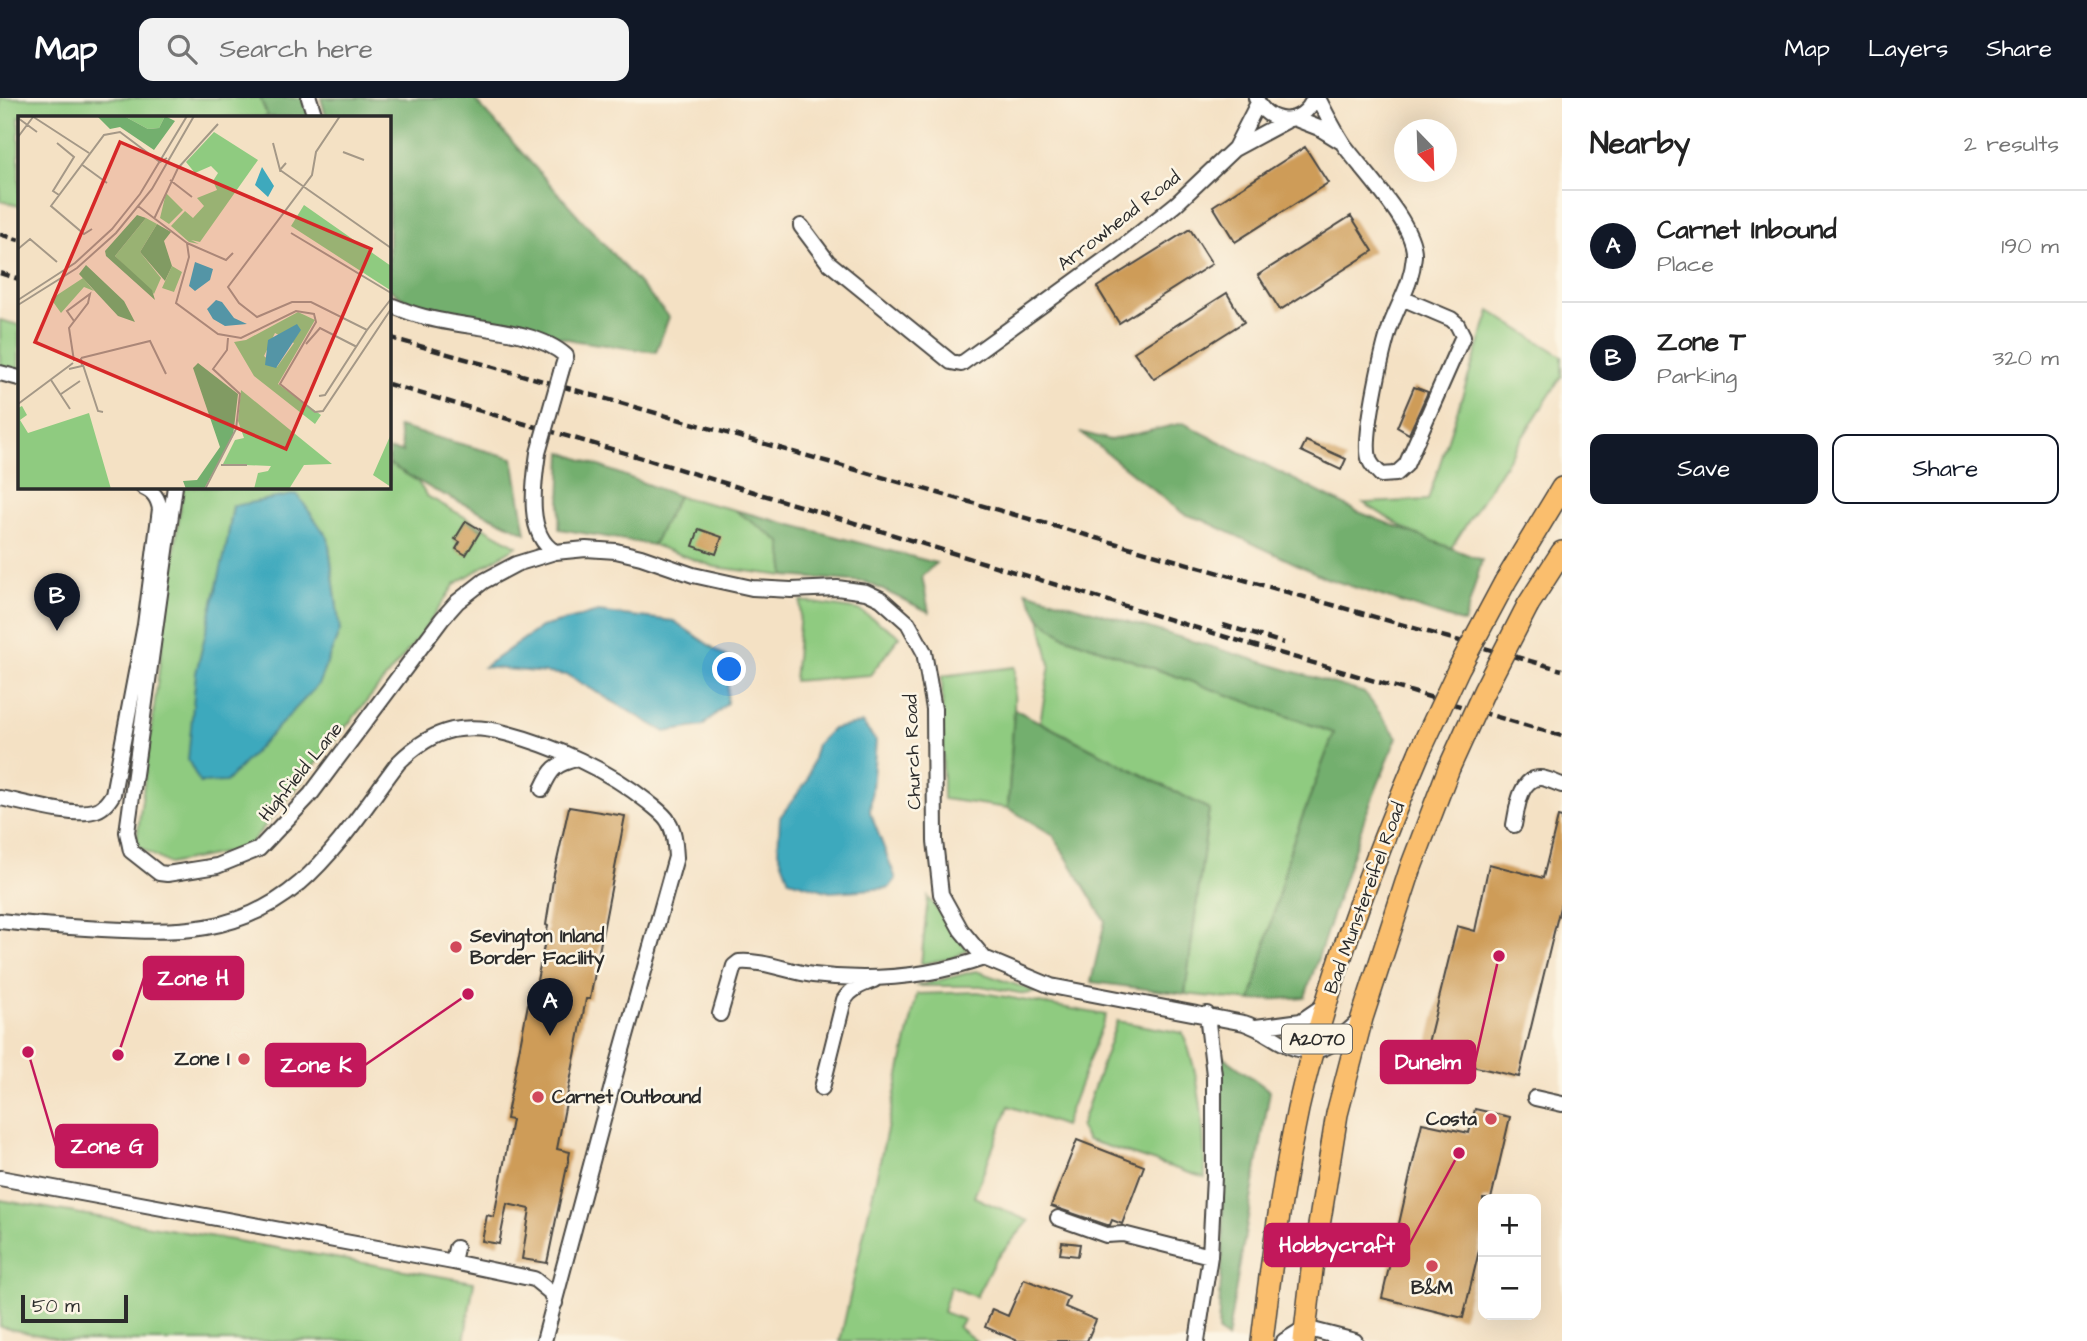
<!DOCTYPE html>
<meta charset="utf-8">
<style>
:root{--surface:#fff;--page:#f2f2f2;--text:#222;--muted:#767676;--line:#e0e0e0;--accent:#111827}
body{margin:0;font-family:"Architects Daughter",sans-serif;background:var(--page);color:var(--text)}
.controls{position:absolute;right:21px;bottom:21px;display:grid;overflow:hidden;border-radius:14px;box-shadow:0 7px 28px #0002}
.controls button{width:63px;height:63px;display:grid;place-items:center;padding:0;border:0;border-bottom:2px solid var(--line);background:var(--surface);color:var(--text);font:35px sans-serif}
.compass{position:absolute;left:1394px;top:21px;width:63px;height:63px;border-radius:50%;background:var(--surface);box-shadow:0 7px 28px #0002;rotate:157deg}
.scale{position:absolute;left:21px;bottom:18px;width:107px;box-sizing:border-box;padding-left:7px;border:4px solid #2b2b2b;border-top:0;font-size:19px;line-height:24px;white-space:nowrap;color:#2b2b2b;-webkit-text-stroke:5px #fcf5e5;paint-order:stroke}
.you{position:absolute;left:730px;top:572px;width:24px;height:24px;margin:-18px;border:5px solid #fff;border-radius:50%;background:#1a73e8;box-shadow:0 0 0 10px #1a73e833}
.badge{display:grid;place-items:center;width:46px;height:46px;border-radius:50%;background:var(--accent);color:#fff;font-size:23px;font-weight:700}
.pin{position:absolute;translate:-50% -58px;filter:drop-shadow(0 2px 4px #0008)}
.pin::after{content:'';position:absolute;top:37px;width:24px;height:21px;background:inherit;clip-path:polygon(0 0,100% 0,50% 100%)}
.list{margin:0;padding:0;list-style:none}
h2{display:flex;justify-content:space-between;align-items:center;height:91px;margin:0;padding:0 28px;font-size:30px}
h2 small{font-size:23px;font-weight:400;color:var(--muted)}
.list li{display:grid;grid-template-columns:46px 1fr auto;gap:21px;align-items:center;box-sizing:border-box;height:112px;padding:0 28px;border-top:2px solid var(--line)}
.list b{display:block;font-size:26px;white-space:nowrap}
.list p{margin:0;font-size:23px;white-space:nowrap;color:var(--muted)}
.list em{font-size:23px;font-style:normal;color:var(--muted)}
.actions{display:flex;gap:14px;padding:21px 28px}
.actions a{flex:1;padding:16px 0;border:2px solid var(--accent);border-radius:14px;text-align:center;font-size:24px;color:var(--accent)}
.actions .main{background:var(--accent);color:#fff}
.icon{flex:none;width:38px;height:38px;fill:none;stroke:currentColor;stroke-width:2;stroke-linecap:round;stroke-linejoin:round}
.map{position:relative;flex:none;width:1562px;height:1243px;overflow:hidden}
header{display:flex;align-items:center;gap:42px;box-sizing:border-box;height:98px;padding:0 35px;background:var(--accent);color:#fff}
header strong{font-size:33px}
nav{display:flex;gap:38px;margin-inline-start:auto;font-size:24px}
.search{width:490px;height:63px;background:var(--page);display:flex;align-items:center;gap:18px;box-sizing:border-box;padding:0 24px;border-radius:14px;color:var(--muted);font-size:26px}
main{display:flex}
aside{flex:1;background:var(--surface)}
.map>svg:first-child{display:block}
</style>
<header>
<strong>Map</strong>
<div class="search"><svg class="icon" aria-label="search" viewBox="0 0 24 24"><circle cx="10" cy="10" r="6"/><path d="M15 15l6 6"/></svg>Search here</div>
<nav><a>Map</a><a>Layers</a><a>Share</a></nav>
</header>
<main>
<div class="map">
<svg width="1562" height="1243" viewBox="0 0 1562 1243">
<rect width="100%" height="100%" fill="#fcf5e5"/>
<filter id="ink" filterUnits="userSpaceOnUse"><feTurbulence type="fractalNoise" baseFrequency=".0143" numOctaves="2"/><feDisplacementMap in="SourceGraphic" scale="14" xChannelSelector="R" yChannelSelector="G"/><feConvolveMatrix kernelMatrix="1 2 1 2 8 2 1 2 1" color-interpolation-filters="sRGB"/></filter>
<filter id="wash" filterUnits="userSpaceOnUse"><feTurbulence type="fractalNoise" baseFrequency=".00686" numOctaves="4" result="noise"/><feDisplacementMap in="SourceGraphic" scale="28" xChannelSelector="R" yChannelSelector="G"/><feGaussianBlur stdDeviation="1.57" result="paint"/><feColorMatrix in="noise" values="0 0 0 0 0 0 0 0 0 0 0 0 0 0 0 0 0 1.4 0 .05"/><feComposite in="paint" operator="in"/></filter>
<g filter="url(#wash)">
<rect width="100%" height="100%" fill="#f4e1c4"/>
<path fill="#8fcb80" stroke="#5d7b56" stroke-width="2" fill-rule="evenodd" d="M0,0H260L268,19H19V108L0,103Z
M1490,213L1562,258V278L1451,450L1414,436L1364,405L1428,402Z
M0,222L19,227V273L0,268Z
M389,366L417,383L427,398L517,448L455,486L420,538L247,750L169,766L136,747L183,389L388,388ZM233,408L328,440L340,532L318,586L226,450ZM466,423L481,431L466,456L456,451L460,444L455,441Z
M678,398L735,412L781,444L785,478L715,469L653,447Z
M801,503L859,512L900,538L870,577L794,583Z
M1040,520L1064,538L1334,635L1291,749L1251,903L1185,896L1209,711L1040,624L1050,567Z
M1015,569L1014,611L1008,710L943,701L942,578Z
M928,799L968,852L953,860L921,866Z
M976,873L1037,894L1025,896L981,888H916Z
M978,894L1106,917L1064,1028L1009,1008L974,1099L1029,1123L995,1162L976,1199L950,1188L943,1214L964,1222L958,1229L976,1243H840L917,896Z
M1117,923L1183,935C1202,983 1204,1029 1205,1080L1087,1042L1080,1030Z
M0,1102L474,1184L464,1243H67L0,1229Z"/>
<path fill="#73af6e" stroke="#4f6d4c" stroke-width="2" d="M260,0H306L311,19H268Z
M321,0H473L669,219L656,254L577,243L412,205L389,191L388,19H326Z
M1183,325L1356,413L1482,462L1464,525L1326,480L1203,422L1184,416L1080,334L1110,342Z
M398,329L513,360L526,435L434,392L389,366V352L403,354Z
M562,354L678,398L653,447L559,431Z
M735,412L936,465L922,478L929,514L866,484L785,478L781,444Z
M1026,493L1365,595L1397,639L1365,719L1305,899L1251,903L1291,749L1334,635L1064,538L1040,520Z
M1014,611L1209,711L1185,896L1091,884L1105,823L1053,737L1008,710Z
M1221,957L1270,993L1227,1241L1218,1233L1223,1145Z"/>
<path fill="#3ea9bd" stroke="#346a74" stroke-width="2" d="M297,396L328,440L340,532L318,587L226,684L200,685L188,662L196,575L226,450L233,408Z
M598,514L674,523L729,561L727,605L703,628L665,634L567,577L484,569L541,529Z
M862,625L876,643L870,714L896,781L889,790L830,794L789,782L778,753L780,719L807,683L817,646L832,631Z"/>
<g id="blocks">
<path fill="#ce9c58" d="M1305,49L1328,85L1235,144L1213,108Z
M1351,118L1373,153L1280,212L1258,177Z
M1190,131L1212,166L1119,225L1097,189Z
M1227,195L1244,224L1154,281L1134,254Z
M1414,289L1428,294L1409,336L1397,329Z
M1306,343L1346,361L1341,372L1301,353Z
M466,423L481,432L466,457L456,451L460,444L455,441Z
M699,431L722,439L716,456L693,448Z
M569,709L625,718L590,901H586L557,1051L570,1054L547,1165L522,1161L530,1111L507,1106L499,1146L482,1143L487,1117L494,1119L512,1022L506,1021L528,906L532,907L548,828L546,827L554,776Z
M1558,719L1562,720V801L1519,979L1425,957L1457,828L1475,833L1489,766L1543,780Z
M1475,1011L1510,1019L1491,1101H1483V1136L1463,1220L1382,1200L1422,1025L1469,1035Z
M1077,1042L1144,1068L1122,1126L1112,1122L1110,1127H1107L1051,1108Z
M1062,1144L1080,1146L1078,1158L1060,1156Z
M1024,1181L1069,1199L1065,1209L1096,1222L1087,1243H1018L985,1229L992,1211L1008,1218Z"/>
</g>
</g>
<g filter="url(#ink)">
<use href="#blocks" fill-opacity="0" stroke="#494642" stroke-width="2"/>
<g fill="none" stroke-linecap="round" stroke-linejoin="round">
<defs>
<path id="minor" d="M309,0L315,19
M1256,0C1267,28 1303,29 1314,0
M1318,0C1326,16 1334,32 1344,47C1363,73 1416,127 1414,158C1412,183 1403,197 1394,219C1384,241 1363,338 1369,360C1370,367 1377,372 1381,377L1396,376L1406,367L1463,238L1457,226L1451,221L1404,201
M1296,21L1319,30L1340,43
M1235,50L1258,5
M801,128L828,164L951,264L961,266L1125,147L1176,106L1234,51L1286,23
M388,206C400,211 412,216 425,219C466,231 534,229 566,258L561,274
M0,275L19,280
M538,355C534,384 525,437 555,454
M175,388L127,734L131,753L159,775L167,776L217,768L259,751L311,696L442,521L457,504L484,483L516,466L555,454L586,451L616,453L641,459L693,477L752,490L791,492L837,490L866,494L881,501L908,525L924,554L934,611L935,743L941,796L961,832L984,860L1051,888L1244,925C1257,929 1267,936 1279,943C1317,965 1333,947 1361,921
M542,691C551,671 555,666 577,661
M0,700C22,704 73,719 93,713C103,711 108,704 113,696L145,527L160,411C158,400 154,394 143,389
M1514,727C1517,713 1519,680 1540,680C1547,680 1555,685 1562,687
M0,823C34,827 68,829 102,831C175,835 240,837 300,785C338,752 367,706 398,665C413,650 430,637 452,632C469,629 488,630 505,635C555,648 608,672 648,704C655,710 664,716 668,723C675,733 675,747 676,759L618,966L544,1243
M720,916L734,868L739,864C763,862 789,874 813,877C871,884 929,879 984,860
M1256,929L1301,923L1326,906
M822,990L844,902C852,890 861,887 874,882
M1535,1000L1562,1006
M0,1080L453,1164L456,1150
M1058,1120L1106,1137L1123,1136L1210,1158
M453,1164L534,1181L550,1194L555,1205
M1197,1243L1210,1158L1214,1079V977L1207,916
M1284,1243L1305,1230L1355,1243"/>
<path id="highway" d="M1505,484L1562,390
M1528,507L1562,454
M1262,1243C1271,1165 1282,1088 1298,1011C1326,888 1371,768 1420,653
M1304,1243L1312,1171L1337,1016L1362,920L1411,769L1449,670"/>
</defs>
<use href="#minor" stroke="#494642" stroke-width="18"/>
<use href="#highway" stroke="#494642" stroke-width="24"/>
<use href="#minor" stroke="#fff" stroke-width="14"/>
<use href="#highway" stroke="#fabe6d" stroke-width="21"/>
<path stroke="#2b2b2b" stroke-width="4.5" stroke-dasharray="10 5" stroke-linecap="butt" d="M0,136L19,142
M0,175L19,181
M388,239L1562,572
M388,286L656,364L1249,546L1562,638
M1223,527L1284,545"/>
<defs>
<path id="minor-bridge" d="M538,355L561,274"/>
<path id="highway-bridge" d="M1420,653L1459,570L1505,484
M1449,670L1484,593L1528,507"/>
</defs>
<use href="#minor-bridge" stroke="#494642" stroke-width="18" stroke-linecap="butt"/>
<use href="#highway-bridge" stroke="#494642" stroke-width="24" stroke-linecap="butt"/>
<use href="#minor-bridge" stroke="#fff" stroke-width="14"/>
<use href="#highway-bridge" stroke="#fabe6d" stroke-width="21"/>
</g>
</g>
<g fill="#d1495b" stroke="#fcf5e5" stroke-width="2.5">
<circle cx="456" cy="849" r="7"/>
<circle cx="244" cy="961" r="7"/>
<circle cx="538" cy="999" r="7"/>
<circle cx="1491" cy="1021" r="7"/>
<circle cx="1432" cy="1168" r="7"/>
</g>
<g text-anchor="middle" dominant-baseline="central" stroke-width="5" stroke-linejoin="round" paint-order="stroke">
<rect fill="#fcf5e5" stroke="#6a6863" stroke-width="2" x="1282" y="926.5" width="70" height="29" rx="5"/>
<g font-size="18" font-weight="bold" fill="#2b2b2b">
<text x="1317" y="941">A2070</text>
</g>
<g font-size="19" fill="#2b2b2b" stroke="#fcf5e5">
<text transform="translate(1119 123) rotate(-38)">Arrowhead Road</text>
<text transform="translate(913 654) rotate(-92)">Church Road</text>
<text transform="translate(301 674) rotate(-51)">Highfield Lane</text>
<text transform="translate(1365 800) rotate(-70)">Bad Munstereifel Road</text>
</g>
<g font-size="19" font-weight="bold" fill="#2b2b2b" stroke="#fcf5e5" text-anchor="start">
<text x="470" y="838">Sevington Inland<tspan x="470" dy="22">Border Facility</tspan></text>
<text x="230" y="961" text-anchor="end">Zone I</text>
<text x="552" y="999">Carnet Outbound</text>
<text x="1477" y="1021" text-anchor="end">Costa</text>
<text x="1432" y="1190" text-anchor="middle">B&amp;M</text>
</g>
</g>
<g transform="translate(18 18)">
<rect width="373" height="373" fill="#f4e1c4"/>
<path d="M106,0H147L141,12L130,13ZM196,16L240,44L182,126L173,124L181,128L171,126L153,110L167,95L175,102L186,90L179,82L199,74L195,65L200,57L193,50L177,57L168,46ZM148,77L165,94L151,108L142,102ZM286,89L373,150L372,174L273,110ZM128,102L139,108L122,136L143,162L136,178L97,140ZM154,150L164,156L156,176L144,172ZM65,162L76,175L66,171L43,197L33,183ZM280,196L297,204L260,268L303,299L297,308L236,260L216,226L228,224ZM257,217L276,227L259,251L246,240ZM223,274L314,348L286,349L271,373H236L240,357L250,355L253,350L205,348L217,324L226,322L220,305ZM4,290L9,299L2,304L10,317L71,297L93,373H0V292ZM373,318V371L355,359Z" fill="#8fcb80" fill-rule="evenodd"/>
<path d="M79,0H106L130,13L141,12L147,0L157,5L136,34L102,11L92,13ZM119,99L128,102L97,140L134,174L137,184L88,140L87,135ZM139,108L153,116L146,125L154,150L147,165L122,136ZM68,149L106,185L117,206L100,200L61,158ZM180,247L220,278L215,320L186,373H168L165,365L179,364L202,331L175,252Z" fill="#73af6e"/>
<path d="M244,51L256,70L250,81L237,69ZM177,146L195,153L192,164L177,175L171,170ZM198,184L204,186L216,202L229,208L207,210L195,203L189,193ZM279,208L283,214L258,252L247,249L250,224Z" fill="#3ea9bd"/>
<path fill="none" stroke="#a49887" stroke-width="2" d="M14,0L71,37M322,0L298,36L294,59L210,171L221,187L239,201L274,186H293L349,214L373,183M0,2L19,16M0,21L15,1M39,27L56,41L35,75L41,79M255,27L262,54L268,47M325,36L346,44M63,48L89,67M262,54L373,132M152,64L174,81M120,90L169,127L171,141L158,187L200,218L223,222L278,195L296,198L298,206L262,268L297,296L305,295L373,193M136,103L160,52L200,8M74,113L66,118L33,90L86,19L102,16L142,46L149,42M273,117L373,177M169,127L208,144L215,137M0,133L12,123L39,146M0,184L57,147L94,113L122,78L169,0M0,189L59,152L98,117L134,73L176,0M56,205L49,195L72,178L70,187L51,212L56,245M288,228L302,212L339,231M63,242L132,225L148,258M65,249L80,295L85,296M51,253L64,250L63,242M33,264L52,293M43,278L62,265M301,280L307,279L349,214M0,288L55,247M203,349H229M187,373L218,313L222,278L195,253L209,234L210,222"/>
<path fill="#d62828" fill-opacity="0.15" stroke="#d62828" stroke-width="3.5" d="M102,26L353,133L268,333L17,226Z"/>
<rect width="373" height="373" fill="none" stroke="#2b2b2b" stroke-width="3.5"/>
</g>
<path fill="none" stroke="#c2185b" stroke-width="2.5" d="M118 957L144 880M1499 858L1475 964M468 896L365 967M28 954L56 1048M1459 1055L1409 1147"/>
<g fill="#c2185b" stroke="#fcf5e5" stroke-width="2.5">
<circle cx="118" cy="957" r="7"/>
<circle cx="1499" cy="858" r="7"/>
<circle cx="468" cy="896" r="7"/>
<circle cx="28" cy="954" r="7"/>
<circle cx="1459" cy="1055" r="7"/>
</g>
<g fill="#c2185b" stroke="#c2185b" stroke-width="2.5">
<rect x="144" y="859" width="99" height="42" rx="7"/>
<rect x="1381" y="943" width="94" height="42" rx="7"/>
<rect x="266" y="946" width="99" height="42" rx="7"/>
<rect x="56" y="1027" width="101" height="42" rx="7"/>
<rect x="1265" y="1126" width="144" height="42" rx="7"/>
</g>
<g font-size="21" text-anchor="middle" font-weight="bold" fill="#fff">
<text x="193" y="887">Zone H</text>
<text x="1428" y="971">Dunelm</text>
<text x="316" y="974">Zone K</text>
<text x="107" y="1055">Zone G</text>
<text x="1337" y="1154">Hobbycraft</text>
</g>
</svg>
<div class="controls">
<button>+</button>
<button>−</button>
</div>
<svg class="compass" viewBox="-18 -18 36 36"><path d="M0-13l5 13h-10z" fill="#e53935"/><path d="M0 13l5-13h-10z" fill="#767676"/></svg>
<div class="scale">50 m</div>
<div class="you"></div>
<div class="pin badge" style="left:550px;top:938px">A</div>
<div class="pin badge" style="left:57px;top:533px">B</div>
</div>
<aside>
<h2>Nearby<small>2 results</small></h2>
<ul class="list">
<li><span class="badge">A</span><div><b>Carnet Inbound</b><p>Place</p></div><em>190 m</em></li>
<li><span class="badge">B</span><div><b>Zone T</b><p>Parking</p></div><em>320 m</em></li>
</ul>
<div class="actions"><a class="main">Save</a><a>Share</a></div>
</aside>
</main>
